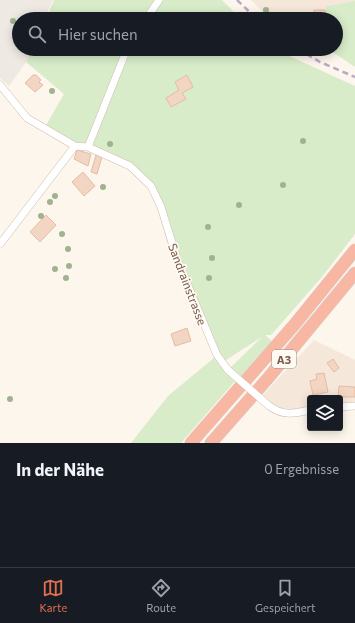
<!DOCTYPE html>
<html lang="de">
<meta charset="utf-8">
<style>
:root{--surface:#171b24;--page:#242831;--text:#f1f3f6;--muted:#9ea1a6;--line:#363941;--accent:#e76f51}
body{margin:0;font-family:Commissioner,sans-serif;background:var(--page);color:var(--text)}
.controls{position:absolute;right:12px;bottom:12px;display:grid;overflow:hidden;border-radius:4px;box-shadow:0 2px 10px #0003}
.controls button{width:36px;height:36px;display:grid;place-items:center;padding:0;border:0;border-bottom:1px solid var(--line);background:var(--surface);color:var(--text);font:20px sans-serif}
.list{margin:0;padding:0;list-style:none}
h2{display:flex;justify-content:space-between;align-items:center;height:52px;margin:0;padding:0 16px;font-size:17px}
h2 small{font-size:13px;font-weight:400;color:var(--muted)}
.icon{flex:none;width:22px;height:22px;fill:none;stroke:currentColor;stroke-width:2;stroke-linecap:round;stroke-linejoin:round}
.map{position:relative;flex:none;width:355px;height:443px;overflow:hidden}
.search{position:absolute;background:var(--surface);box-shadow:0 2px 10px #0003;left:12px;right:12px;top:12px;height:44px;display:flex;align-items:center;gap:10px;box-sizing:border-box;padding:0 14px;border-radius:22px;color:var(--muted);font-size:15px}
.sheet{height:124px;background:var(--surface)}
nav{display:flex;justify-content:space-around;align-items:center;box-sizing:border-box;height:56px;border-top:1px solid var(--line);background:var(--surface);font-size:11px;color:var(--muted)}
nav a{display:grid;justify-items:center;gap:2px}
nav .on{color:var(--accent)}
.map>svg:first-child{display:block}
</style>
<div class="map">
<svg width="355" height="443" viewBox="0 0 355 443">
<rect width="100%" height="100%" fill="#fdf6ec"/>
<path fill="#f5e8da" d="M251,0H355V1L327,6L326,19H276L262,11Z
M314,340L355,360V406L340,408V398H310V413L297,416L274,414L259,399Z"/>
<path fill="#efe9e4" d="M0,0H53L44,19H19V49H32L26,62L9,86L0,78Z"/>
<path fill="#d8ecc9" d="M54,0H222L241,19H46Z
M355,1V67L328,49H336V19H326V6Z
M32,49H274L355,86V234L322,277L271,335H265L272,341L240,377L230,368L262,337L223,362L174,265L151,186L130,166L75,146L45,127L64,94L26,62Z
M215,357L219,365L235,381L181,443H131L168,396Z"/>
<path fill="#f3d5c3" stroke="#e6bba3" d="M314,10H325V19H314Z
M33,75H36L41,80L39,82L43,85L35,92L25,83Z
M187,75L193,87L182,93L186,99L171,107L166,98L179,90L175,82Z
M77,150L91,154L88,166L74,159Z
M96,155L102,157L97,174L91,172Z
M83,172L95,186L84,196L72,182Z
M46,215L56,225L40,242L30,232Z
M187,328L191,341L175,346L171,334Z
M333,359L339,368L334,372L327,363Z
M324,373L328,392L313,395L310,381L317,379L316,374Z
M339,386L355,387V397H338Z"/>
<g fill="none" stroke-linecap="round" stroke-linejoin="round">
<defs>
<path id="minor" d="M146,19L159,0
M0,85L27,118L75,146L88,147L130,166L151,186L161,207L178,262L217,355L228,370
M88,147L127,49
M0,244L75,146
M268,405C282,416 293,414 310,410
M340,407L355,406"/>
<path id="motorway" d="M191,443L295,324L355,250
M211,443L269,377L355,273"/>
</defs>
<use href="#minor" stroke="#d1beb0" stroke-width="8"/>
<use href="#motorway" stroke="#dad1cd" stroke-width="13"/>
<use href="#minor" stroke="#fff" stroke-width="7"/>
<use href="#motorway" stroke="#f7b7a3" stroke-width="12"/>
<path stroke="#b9a8c9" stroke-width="2.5" stroke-dasharray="6 4" stroke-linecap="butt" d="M237,0L257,19
M298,49L320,62L355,77"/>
<defs>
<path id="minor-bridge" d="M228,370L268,405"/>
</defs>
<use href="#minor-bridge" stroke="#d1beb0" stroke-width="8" stroke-linecap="butt"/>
<use href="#minor-bridge" stroke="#fff" stroke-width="7"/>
</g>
<g fill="#a0b28e">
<circle cx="266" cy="10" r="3"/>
<circle cx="13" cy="21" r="3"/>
<circle cx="52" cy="91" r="3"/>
<circle cx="303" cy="141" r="3"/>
<circle cx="110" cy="144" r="3"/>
<circle cx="283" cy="185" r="3"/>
<circle cx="103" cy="187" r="3"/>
<circle cx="55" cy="196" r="3"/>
<circle cx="50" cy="202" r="3"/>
<circle cx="239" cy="205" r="3"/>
<circle cx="41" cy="216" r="3"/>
<circle cx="208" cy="227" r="3"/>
<circle cx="62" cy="234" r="3"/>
<circle cx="68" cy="249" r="3"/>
<circle cx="212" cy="258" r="3"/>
<circle cx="69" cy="266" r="3"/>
<circle cx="55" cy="269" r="3"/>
<circle cx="66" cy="278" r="3"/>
<circle cx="209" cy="278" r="3"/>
<circle cx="10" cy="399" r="3"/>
</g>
<g text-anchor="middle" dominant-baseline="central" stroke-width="3.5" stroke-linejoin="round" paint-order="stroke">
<rect fill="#fffaf3" stroke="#a28b7f" stroke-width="1" x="272" y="350" width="24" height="18" rx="3"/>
<g font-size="11" font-weight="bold" fill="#7a5c4d">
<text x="284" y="359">A3</text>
</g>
<g font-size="12" fill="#7a5c4d" stroke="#fffaf3">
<text transform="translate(188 284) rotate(69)">Sandrainstrasse</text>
</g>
</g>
</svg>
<div class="controls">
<button><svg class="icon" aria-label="layers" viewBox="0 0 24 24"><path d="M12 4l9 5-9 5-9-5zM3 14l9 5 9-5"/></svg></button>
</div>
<div class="search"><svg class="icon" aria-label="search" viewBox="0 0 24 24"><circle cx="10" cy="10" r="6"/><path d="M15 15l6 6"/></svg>Hier suchen</div>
</div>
<section class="sheet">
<h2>In der Nähe<small>0 Ergebnisse</small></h2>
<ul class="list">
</ul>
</section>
<nav>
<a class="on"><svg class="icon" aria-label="map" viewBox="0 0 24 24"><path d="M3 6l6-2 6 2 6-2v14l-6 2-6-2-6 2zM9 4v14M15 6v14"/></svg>Karte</a>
<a><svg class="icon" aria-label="directions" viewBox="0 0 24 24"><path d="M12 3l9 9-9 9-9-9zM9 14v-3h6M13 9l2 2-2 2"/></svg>Route</a>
<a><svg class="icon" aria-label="saved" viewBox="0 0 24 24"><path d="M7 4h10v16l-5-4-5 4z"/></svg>Gespeichert</a>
</nav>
